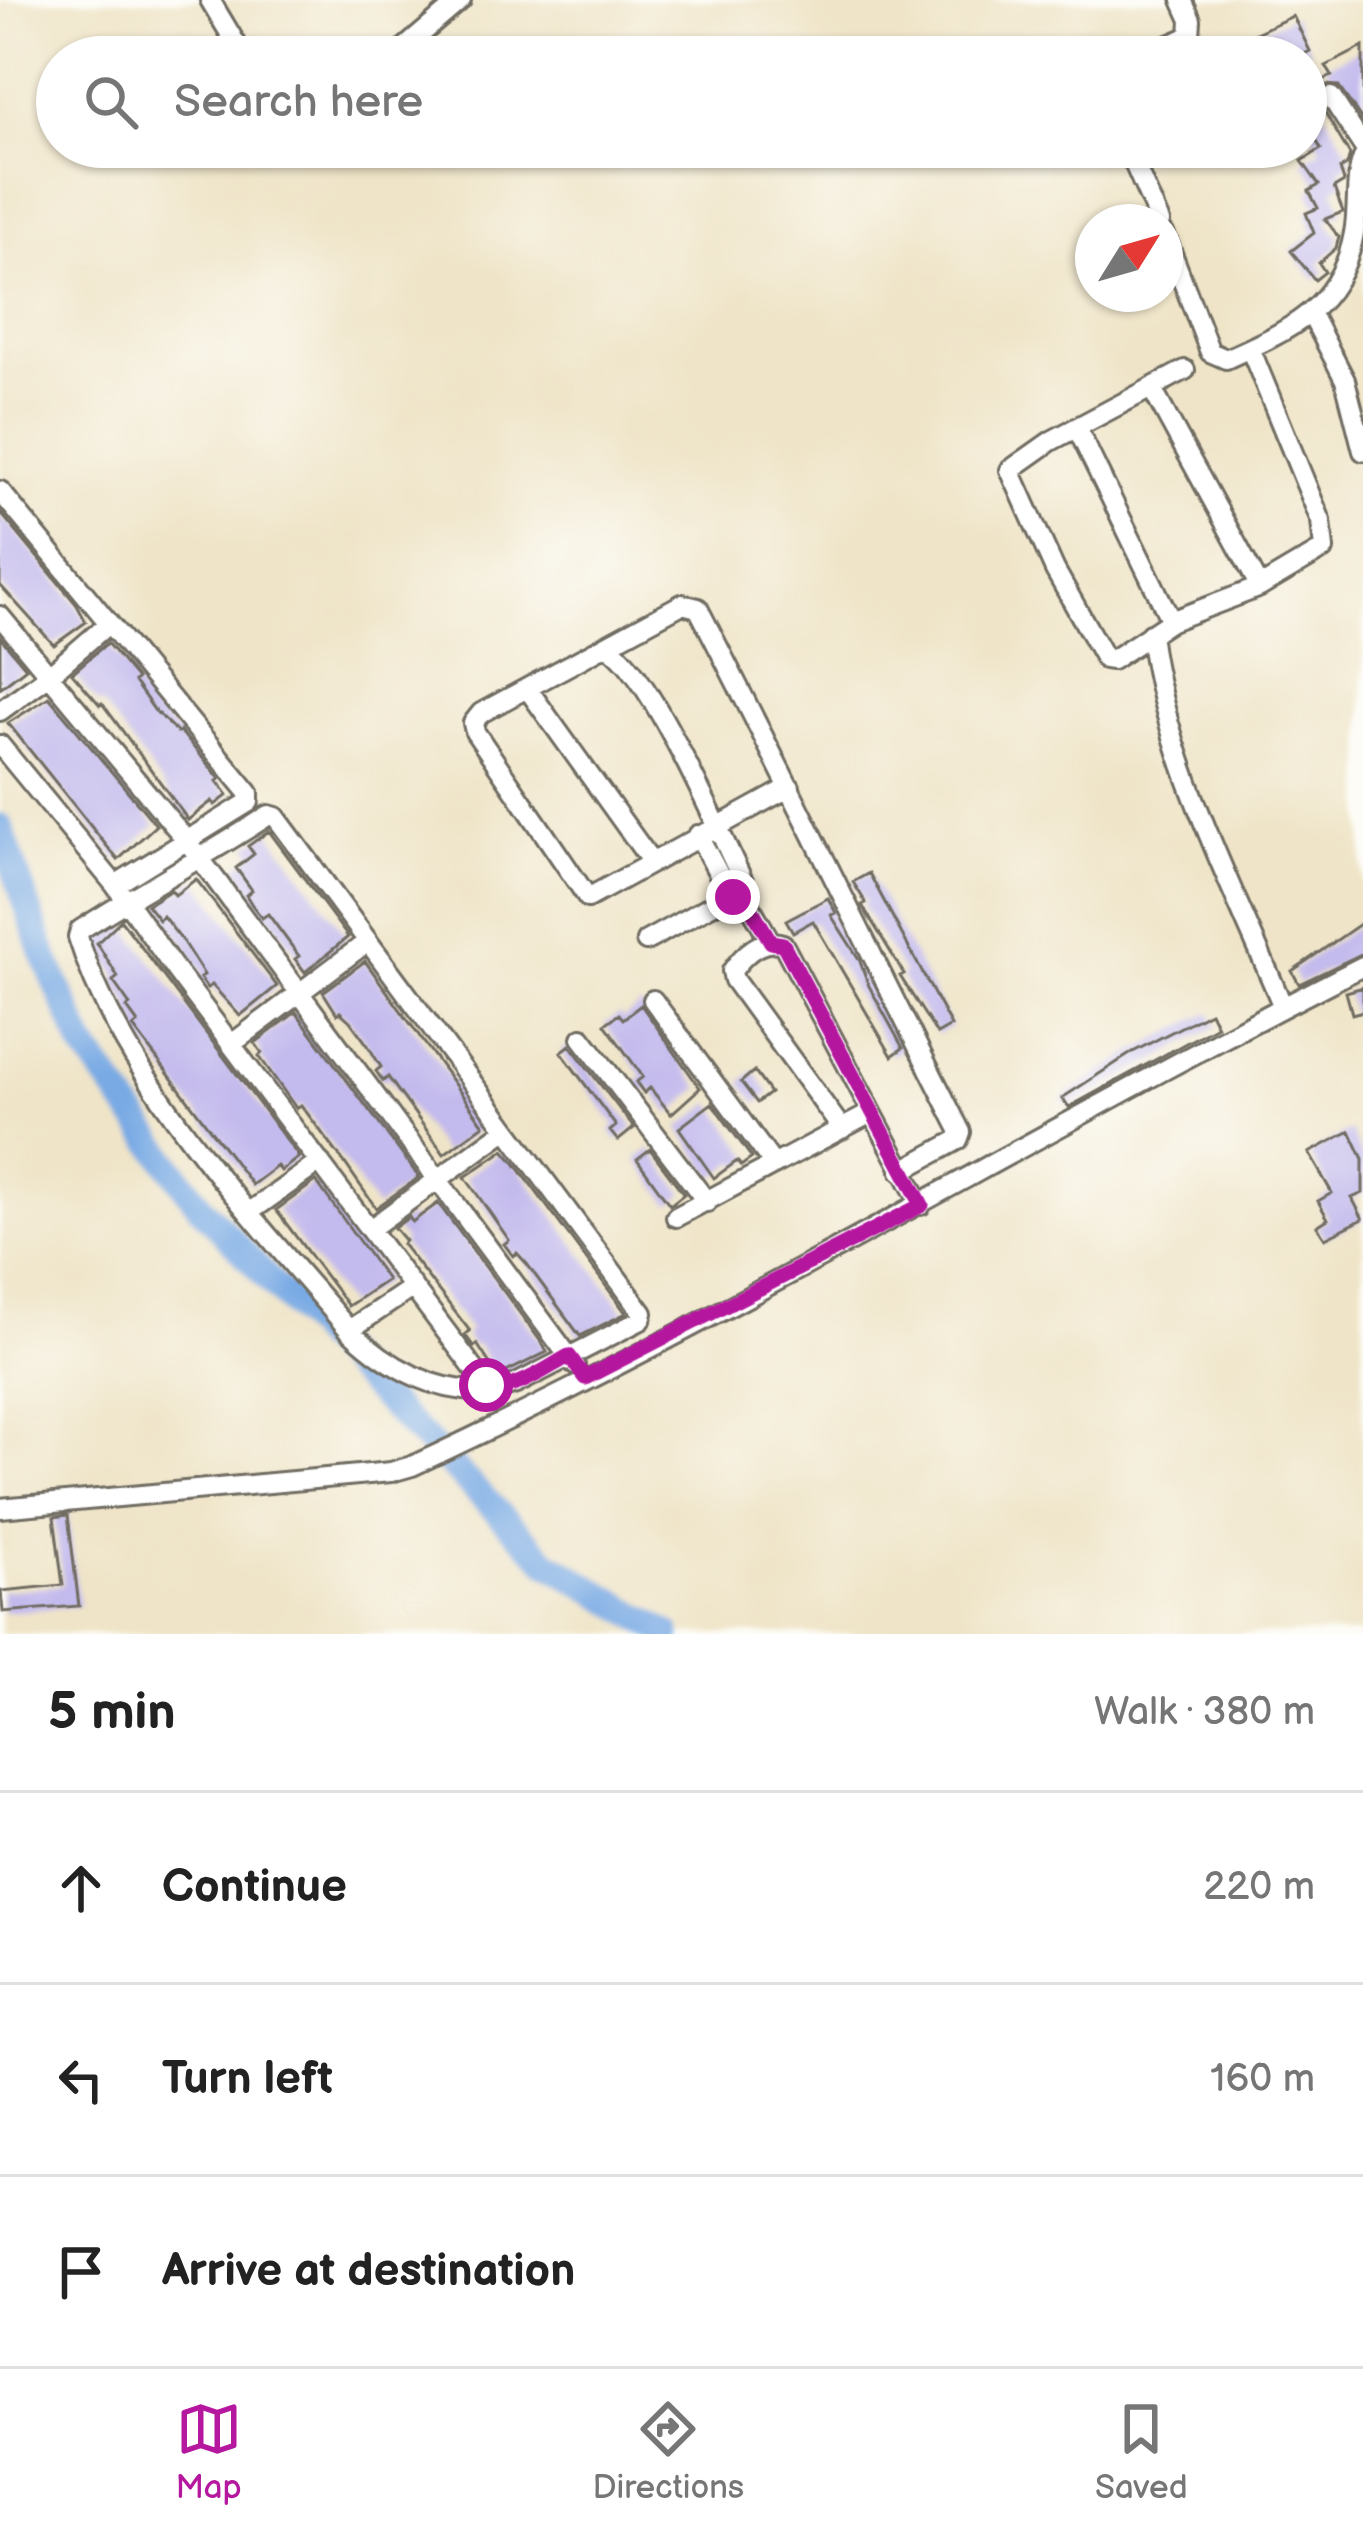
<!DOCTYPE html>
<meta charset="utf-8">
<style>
:root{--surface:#fff;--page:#f6f6f6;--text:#222;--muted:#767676;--line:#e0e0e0;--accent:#b5179e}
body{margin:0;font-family:"Balsamiq Sans",sans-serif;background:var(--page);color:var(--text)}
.compass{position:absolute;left:1075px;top:204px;width:108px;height:108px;border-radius:50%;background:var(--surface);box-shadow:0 3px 9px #0004;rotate:53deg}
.stop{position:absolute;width:36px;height:36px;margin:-27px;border:9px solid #b5179e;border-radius:50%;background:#fff}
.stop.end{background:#b5179e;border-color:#fff;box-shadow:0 3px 12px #0008}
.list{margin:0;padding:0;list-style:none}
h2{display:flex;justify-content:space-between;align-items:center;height:156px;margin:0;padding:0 48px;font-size:51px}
h2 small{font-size:39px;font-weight:400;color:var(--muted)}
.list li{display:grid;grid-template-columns:78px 1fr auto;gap:36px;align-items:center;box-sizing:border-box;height:192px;padding:0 48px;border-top:3px solid var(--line)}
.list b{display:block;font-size:45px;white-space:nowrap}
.list em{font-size:39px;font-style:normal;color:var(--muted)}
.icon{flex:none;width:66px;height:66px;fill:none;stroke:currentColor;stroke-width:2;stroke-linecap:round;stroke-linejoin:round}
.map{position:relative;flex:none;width:1363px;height:1634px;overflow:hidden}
.search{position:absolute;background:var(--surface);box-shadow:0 3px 9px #0004;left:36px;right:36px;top:36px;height:132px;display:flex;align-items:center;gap:30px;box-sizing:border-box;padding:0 42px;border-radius:66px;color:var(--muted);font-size:45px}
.sheet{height:732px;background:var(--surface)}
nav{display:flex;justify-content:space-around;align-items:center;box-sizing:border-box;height:168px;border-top:3px solid var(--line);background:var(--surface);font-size:33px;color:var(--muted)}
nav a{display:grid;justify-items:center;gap:6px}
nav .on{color:var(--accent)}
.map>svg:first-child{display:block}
</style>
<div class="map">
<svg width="1363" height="1634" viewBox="0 0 1363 1634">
<rect width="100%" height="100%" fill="#fdfcf7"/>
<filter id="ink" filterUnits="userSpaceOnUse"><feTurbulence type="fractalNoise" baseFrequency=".00833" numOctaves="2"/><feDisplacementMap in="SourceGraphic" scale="24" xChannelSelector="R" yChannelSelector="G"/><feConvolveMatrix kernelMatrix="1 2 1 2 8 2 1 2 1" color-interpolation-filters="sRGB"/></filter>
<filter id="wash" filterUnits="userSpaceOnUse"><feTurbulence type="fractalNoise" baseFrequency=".004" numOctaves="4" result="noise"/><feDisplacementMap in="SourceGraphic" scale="48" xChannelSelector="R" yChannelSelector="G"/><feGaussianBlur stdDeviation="2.7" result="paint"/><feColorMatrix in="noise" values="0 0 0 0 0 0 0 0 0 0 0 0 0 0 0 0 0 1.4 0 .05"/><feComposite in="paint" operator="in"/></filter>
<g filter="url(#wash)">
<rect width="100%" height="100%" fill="#efe4c7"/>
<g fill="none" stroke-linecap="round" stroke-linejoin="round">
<path stroke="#79aae4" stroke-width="27" d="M0,827L43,952L83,1045L199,1205L349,1365L549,1563L668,1634"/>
</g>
<g id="blocks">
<path fill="#c3baed" d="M1293,16L1310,51L1298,57H1175L1207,39L1212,53Z
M1363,47V121L1338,86L1325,85L1318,96L1312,86L1332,76L1326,66Z
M1324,111L1350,155L1347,165L1340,169L1344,182L1334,188L1343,212L1325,219L1339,237L1336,248L1319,263L1325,272L1315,280L1291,251L1314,233L1306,213L1318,208L1309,191L1319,185L1302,161L1321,149L1306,122Z
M0,512L77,605L86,622L54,645L0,585Z
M0,637L26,668L0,688Z
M107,643L137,679L134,682L155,711L178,733L180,731L220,779L217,781L228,795L215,805L212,801L188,820L102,703L100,705L72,673Z
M49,697L156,825L118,860L8,723Z
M269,831L348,937L305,972L295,959L299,956L268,914L262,918L252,905L246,895L252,890L236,868L254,854L248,846Z
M869,873L951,1026L937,1034L900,976L904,974L862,905L866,903L853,882Z
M196,879L277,986L240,1016L212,985L207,988L200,978L204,975L183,942L163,916L159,920L147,905L171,890L175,895Z
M828,898L836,913L831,915L859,959L869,986L903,1048L892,1056L813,921L793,932L786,920Z
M121,920L299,1157L281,1171L277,1166L252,1185L133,1027L138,1023L127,1008L130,1005L113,981L118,977L97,943Z
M1363,922V953L1299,984L1292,971Z
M365,961L484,1125L444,1154L388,1077L383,1081L376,1071L381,1067L367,1044L350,1021L340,1012L337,1014L323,992Z
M1363,987V1011L1352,1014L1346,992Z
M641,1005L700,1088L671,1114L650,1088L644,1093L636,1082L643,1077L605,1024L619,1014L623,1019Z
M296,1012L419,1177L376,1208L344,1162L301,1105L296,1108L259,1056L262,1053L255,1043Z
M1210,1012L1217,1026L1069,1107L1062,1098L1133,1052Z
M570,1045L634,1128L618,1141L610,1131L616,1126L561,1052Z
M754,1071L770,1093L757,1103L741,1082Z
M712,1103L752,1158L741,1166L737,1161L714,1178L679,1128Z
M1350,1131L1363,1159V1193L1352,1198L1363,1219L1325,1238L1317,1226L1328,1219L1318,1201L1332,1193L1309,1153Z
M650,1149L684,1194L670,1205L637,1159Z
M504,1150L515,1163L626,1313L580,1336L527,1264L517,1253L513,1256L504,1244L509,1240L465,1177Z
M316,1181L387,1280L348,1306L276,1210Z
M438,1203L542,1343L547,1352L498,1376L477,1344L474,1347L465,1335L470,1331L402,1244L405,1241L394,1228L409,1217L412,1222Z
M68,1515L79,1606L3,1612L1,1591L63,1585L54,1517Z"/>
</g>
</g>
<g filter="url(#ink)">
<use href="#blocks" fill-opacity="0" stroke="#706c62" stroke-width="3"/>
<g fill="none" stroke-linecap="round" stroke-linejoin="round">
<defs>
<path id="minor" d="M210,0L244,57
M394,57L461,0
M1141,57L1190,36L1191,20L1182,0
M1331,97L1363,146
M1112,147L1133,161L1160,222
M1165,235L1210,352L1226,359C1289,331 1341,307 1354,233C1359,208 1354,181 1363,158
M1311,314L1345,380L1363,451
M1185,370L1051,441L1010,470L1055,570L1105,659L1112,660L1171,621L1260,587L1324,549L1321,521L1250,348
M1152,389L1260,587
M1077,428L1171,621
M0,491L249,793V802L115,885
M0,616L187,841L575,1365
M1150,634C1167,764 1233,886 1283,1007
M607,646C650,669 721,837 746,887L745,897L771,942
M527,688L651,861
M0,711L48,676L108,624
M0,745L115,885L174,968L486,1385L497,1390L516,1384L641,1320L643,1313L276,817L269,815C207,856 142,890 80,930L78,937C122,1079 254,1218 349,1330C389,1368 440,1397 497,1390
M790,787L588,898L475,732L473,723L481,713L682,604L698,608C788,782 872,958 961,1132L958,1140L901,1171
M698,835L730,895L740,898
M646,941L730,895
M653,1000L774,1165
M582,1038L707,1202
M233,1043L367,942
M842,1129L734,980L732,971C744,954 761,937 783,944L921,1205
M251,1211L320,1162
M676,1217L871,1113
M370,1229L507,1129
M349,1330L413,1287
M0,1508L391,1472L412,1466C737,1315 1043,1128 1363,966"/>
</defs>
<use href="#minor" stroke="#706c62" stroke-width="24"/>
<use href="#minor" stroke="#fff" stroke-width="18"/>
</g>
</g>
<g fill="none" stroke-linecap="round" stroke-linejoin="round" filter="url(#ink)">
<path stroke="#b5179e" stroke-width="15" d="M486,1385C512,1395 546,1368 569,1356L585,1378L922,1205L783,944L771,942L745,898L733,897"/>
</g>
</svg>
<svg class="compass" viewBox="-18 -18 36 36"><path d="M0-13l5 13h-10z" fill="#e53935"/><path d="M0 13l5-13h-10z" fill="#767676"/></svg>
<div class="stop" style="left:486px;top:1385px"></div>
<div class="stop end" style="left:733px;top:897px"></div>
<div class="search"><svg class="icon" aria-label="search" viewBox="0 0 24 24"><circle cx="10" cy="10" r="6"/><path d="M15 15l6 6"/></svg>Search here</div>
</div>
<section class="sheet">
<h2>5 min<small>Walk · 380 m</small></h2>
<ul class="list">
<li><svg class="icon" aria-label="ahead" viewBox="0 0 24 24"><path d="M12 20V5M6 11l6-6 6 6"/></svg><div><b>Continue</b></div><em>220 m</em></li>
<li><svg class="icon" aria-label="left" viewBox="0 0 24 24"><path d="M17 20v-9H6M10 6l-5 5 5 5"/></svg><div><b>Turn left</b></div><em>160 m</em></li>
<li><svg class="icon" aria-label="arrive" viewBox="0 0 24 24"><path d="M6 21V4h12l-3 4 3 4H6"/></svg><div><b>Arrive at destination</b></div></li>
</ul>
</section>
<nav>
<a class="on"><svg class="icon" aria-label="map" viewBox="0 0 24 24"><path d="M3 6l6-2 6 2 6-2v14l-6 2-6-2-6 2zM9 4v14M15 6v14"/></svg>Map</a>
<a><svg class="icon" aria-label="directions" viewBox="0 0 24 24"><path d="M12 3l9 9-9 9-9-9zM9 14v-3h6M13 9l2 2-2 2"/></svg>Directions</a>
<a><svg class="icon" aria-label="saved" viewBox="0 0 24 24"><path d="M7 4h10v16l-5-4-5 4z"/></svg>Saved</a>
</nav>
